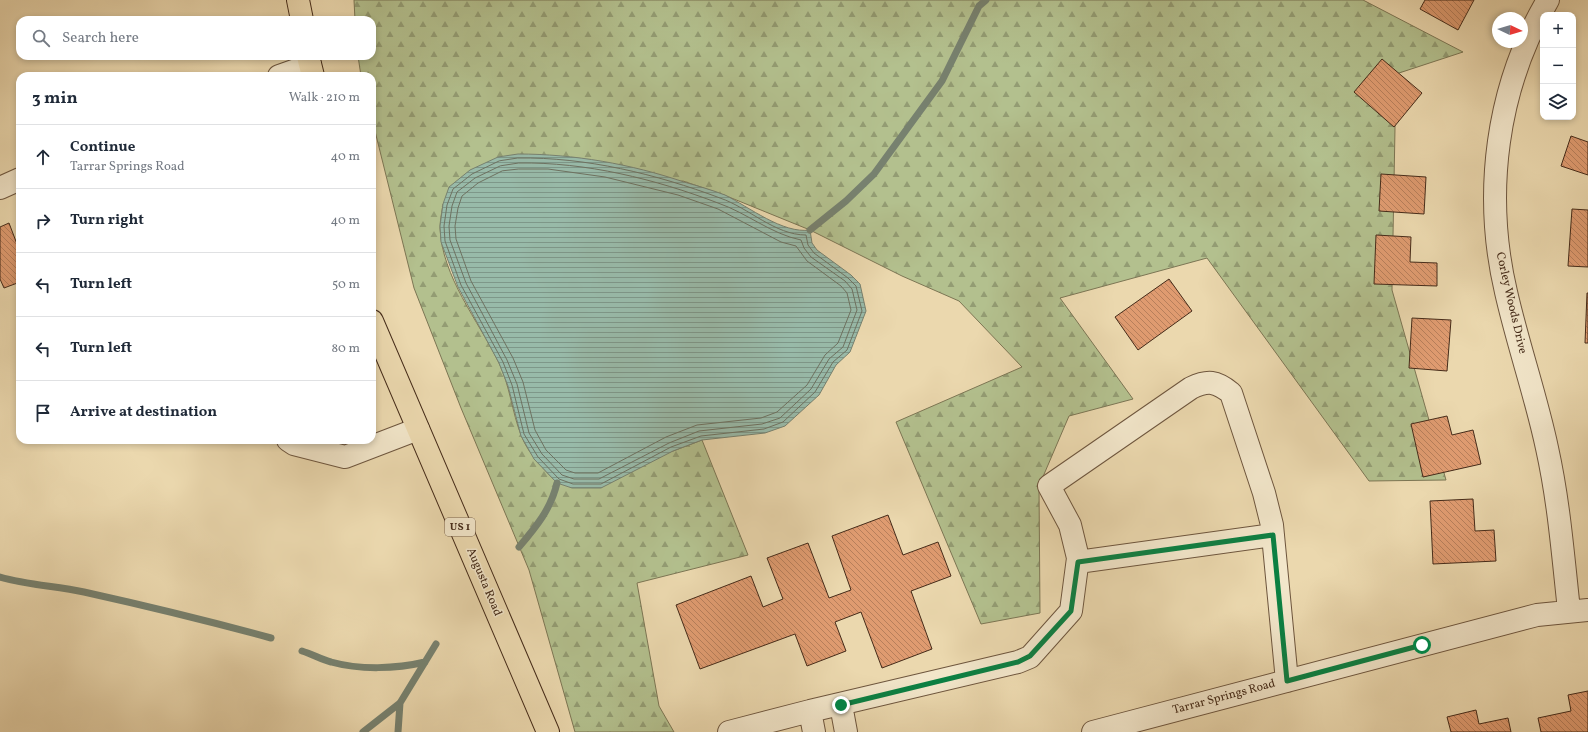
<!DOCTYPE html>
<meta charset="utf-8">
<style>
:root{--surface:#fff;--page:#f2f2f3;--text:#1f2937;--muted:#747a83;--line:#e0e1e3}
body{margin:0;font-family:Vollkorn,serif;background:var(--page);color:var(--text)}
.controls{position:absolute;right:12px;top:12px;display:grid;overflow:hidden;border-radius:8px;box-shadow:0 2px 6px #0003}
.controls button{width:36px;height:36px;display:grid;place-items:center;padding:0;border:0;border-bottom:1px solid var(--line);background:var(--surface);color:var(--text);font:20px sans-serif}
.compass{position:absolute;left:1492px;top:12px;width:36px;height:36px;border-radius:50%;background:var(--surface);box-shadow:0 2px 6px #0003;rotate:94deg}
.stop{position:absolute;width:12px;height:12px;margin:-9px;border:3px solid #0b8043;border-radius:50%;background:#fff}
.stop.end{background:#0b8043;border-color:#fff;box-shadow:0 1px 4px #0008}
.list{margin:0;padding:0;list-style:none}
h2{display:flex;justify-content:space-between;align-items:center;height:52px;margin:0;padding:0 16px;font-size:17px}
h2 small{font-size:13px;font-weight:400;color:var(--muted)}
.list li{display:grid;grid-template-columns:26px 1fr auto;gap:12px;align-items:center;box-sizing:border-box;height:64px;padding:0 16px;border-top:1px solid var(--line)}
.list b{display:block;font-size:15px;white-space:nowrap}
.list p{margin:0;font-size:13px;white-space:nowrap;color:var(--muted)}
.list em{font-size:13px;font-style:normal;color:var(--muted)}
.icon{flex:none;width:22px;height:22px;fill:none;stroke:currentColor;stroke-width:2;stroke-linecap:round;stroke-linejoin:round}
.map{position:relative;flex:none;width:1588px;height:732px;overflow:hidden}
.search{position:absolute;background:var(--surface);box-shadow:0 2px 6px #0003;left:16px;top:16px;width:360px;height:44px;display:flex;align-items:center;gap:10px;box-sizing:border-box;padding:0 14px;border-radius:12px;color:var(--muted);font-size:15px}
.panel{position:absolute;background:var(--surface);box-shadow:0 2px 6px #0003;left:16px;top:72px;width:360px;height:372px;border-radius:12px}
.map>svg:first-child{display:block}
</style>
<div class="map">
<svg width="1588" height="732" viewBox="0 0 1588 732">
<defs>
<pattern id="forest-firs" width="22" height="20" patternUnits="userSpaceOnUse"><rect width="22" height="20" fill="#b3c08e"/><path d="M5 1l3.5 6h-7zM16 11l3.5 6h-7z" fill="#939c73"/></pattern>
<pattern id="water-rules" width="6" height="5" patternUnits="userSpaceOnUse"><rect width="6" height="5" fill="#98baa9"/><path d="M0 2.5h6" fill="none" stroke="#7e9789"/></pattern>
<pattern id="building-back-hatch" width="6" height="6" patternUnits="userSpaceOnUse"><rect width="6" height="6" fill="#df9b70"/><path d="M-1 5l2 2M0 0l6 6M5-1l2 2" fill="none" stroke="#b77f5b"/></pattern>
</defs>
<rect width="100%" height="100%" fill="#ebd8ae"/>
<filter id="stains"><feTurbulence type="fractalNoise" baseFrequency=".005" numOctaves="4"/><feColorMatrix values="0 0 0 0 .2 0 0 0 0 .09 0 0 0 0 .02 0 0 0 .5 -.17"/></filter>
<radialGradient id="worn" r=".72"><stop offset=".6" stop-color="#630" stop-opacity="0"/><stop offset="1" stop-color="#630" stop-opacity=".3"/></radialGradient>
<path fill="url(#forest-firs)" stroke="#7c7654" d="M354,0H1363L1463,52L1396,74L1392,290L1446,480L1369,481L1207,258L1060,298L1133,399L1069,416L1039,486L1040,613L981,624L896,422L1022,367L959,301L902,276L810,230L724,195L683,181L443,204C442,212 440,220 440,228C442,277 478,320 499,363C510,386 512,412 521,435C528,454 544,469 557,483L673,451L702,440L748,555L637,583L659,706L674,732H575L529,570L461,408L414,288L372,119V76H361L358,56H372V20H355Z"/>
<path fill="url(#water-rules)" stroke="#77816f" d="M518,154C574,154 631,164 684,182C698,186 712,190 725,195C749,207 783,234 810,230L812,243L817,250L851,275L860,284L866,311L850,352L836,365L819,395L785,426L765,433L702,440L673,451L601,488H572L557,483L534,459L521,436L508,386L499,363L458,287L441,242L440,226L443,204L449,187L470,170L498,157Z"/>
<g fill="none" stroke-linecap="round" stroke-linejoin="round">
<path stroke="#6e7261" stroke-width="1" d="M518,158C586,157 656,174 720,198C749,208 775,235 806,235L808,245L814,253L848,278L856,286L862,311L847,350L833,362L815,392L783,422L764,429L701,436L671,447L601,484H573L559,479L538,457L524,434L512,385L503,362L461,285L445,241L444,226L447,205L453,189L472,174L499,161Z
M519,163C586,162 655,179 718,203C747,213 771,234 801,240L804,248L811,257L845,281L852,289L857,310L843,347L829,359L811,389L780,418L762,424L699,431L669,443L599,479H574L562,475L542,454L529,433L517,384L507,360L466,283L450,240L449,226L452,206L457,192L475,178L500,166Z
M519,169H548L605,177L678,195L718,209L781,242L796,246L807,261L841,286L847,293L851,310L838,343L825,355L807,385L777,412L761,418L697,425L666,437L598,473H575L566,470L546,450L535,430L523,382L513,358L471,281L456,239L455,226L458,208L462,196L478,183L502,171Z"/>
<path stroke="#77816f" stroke-width="7" d="M810,230L846,201L874,174L942,81L979,6L986,0
M519,547C536,527 551,509 557,483
M0,577C28,585 56,586 84,592C147,606 209,621 271,638
M302,651C312,654 322,660 331,662C360,670 396,669 425,662
M363,732L400,703L436,644
M398,732L400,703"/>
</g>
<path fill="url(#building-back-hatch)" stroke="#452b19" d="M1425,0H1474L1458,30L1420,9Z
M1382,59L1422,93L1394,127L1354,92Z
M1571,136L1588,142V175L1561,166Z
M1381,174L1426,177L1424,214L1379,211Z
M1572,209L1588,210V267L1568,266Z
M9,223L20,252V282L4,288L0,279V227Z
M1376,235L1411,237L1410,262L1437,263V286L1374,284Z
M1169,279L1192,311L1138,350L1115,317Z
M1587,293H1588V343H1585Z
M1412,318L1451,320L1447,371L1409,368Z
M1447,416L1452,435L1473,430L1481,464L1423,477L1411,424Z
M1473,499L1475,531L1494,530L1496,561L1433,564L1430,501Z
M888,515L903,555L938,542L951,576L911,591L932,649L882,668L861,612L835,622L846,651L807,666L795,634L700,669L676,605L751,576L763,607L783,599L767,558L808,543L829,598L851,590L832,536Z
M1588,691V732H1541L1538,718L1571,711L1568,695Z
M1476,710L1479,724L1508,718L1511,732H1451L1447,717Z"/>
<g fill="none" stroke-linecap="round" stroke-linejoin="round">
<defs>
<path id="minor" d="M1548,0C1496,88 1483,194 1506,292C1518,345 1536,396 1547,448C1559,502 1563,556 1569,610
M279,76L310,65
M0,188L20,179
M288,440L294,444L345,457L418,429
M1078,562L1273,535
M841,705L846,732
M810,711L814,732
M729,732L810,711L1018,662L1030,657L1071,611L1078,558L1070,525L1049,486L1191,388C1208,380 1216,381 1231,393L1264,493L1272,525L1287,681
M1093,732L1537,615L1588,610"/>
<path id="major" d="M298,0L302,20
M308,56L313,76
M372,321L548,732"/>
</defs>
<use href="#minor" stroke="#6e563e" stroke-width="24"/>
<use href="#major" stroke="#452b19" stroke-width="24"/>
<use href="#minor" stroke="#f2e6ca" stroke-width="22"/>
<use href="#major" stroke="#ebd8ae" stroke-width="22"/>
</g>
<g fill="none" stroke-linecap="round" stroke-linejoin="round">
<path stroke="#0b8043" stroke-width="5" d="M841,705L1018,662L1030,656L1071,611L1078,562L1273,535L1287,681L1422,645"/>
</g>
<g text-anchor="middle" dominant-baseline="central" stroke-width="3" stroke-linejoin="round" paint-order="stroke">
<rect fill="#f2e6ca" stroke="#79634e" stroke-width="1" x="445" y="518" width="30" height="18" rx="3"/>
<g font-size="11" font-weight="bold" fill="#452b19">
<text x="460" y="527">US 1</text>
</g>
<g font-size="12" fill="#452b19" stroke="#f2e6ca">
<text transform="translate(1511 303) rotate(77)">Corley Woods Drive</text>
<text transform="translate(484 582) rotate(67)">Augusta Road</text>
<text transform="translate(1224 697) rotate(-15)">Tarrar Springs Road</text>
</g>
</g>
<rect width="100%" height="100%" filter="url(#stains)"/>
<rect width="100%" height="100%" fill="url(#worn)"/>
</svg>
<div class="controls">
<button>+</button>
<button>−</button>
<button><svg class="icon" aria-label="layers" viewBox="0 0 24 24"><path d="M12 4l9 5-9 5-9-5zM3 14l9 5 9-5"/></svg></button>
</div>
<svg class="compass" viewBox="-18 -18 36 36"><path d="M0-13l5 13h-10z" fill="#e53935"/><path d="M0 13l5-13h-10z" fill="#747a83"/></svg>
<div class="stop" style="left:1422px;top:645px"></div>
<div class="stop end" style="left:841px;top:705px"></div>
<div class="search"><svg class="icon" aria-label="search" viewBox="0 0 24 24"><circle cx="10" cy="10" r="6"/><path d="M15 15l6 6"/></svg>Search here</div>
<section class="panel">
<h2>3 min<small>Walk · 210 m</small></h2>
<ul class="list">
<li><svg class="icon" aria-label="ahead" viewBox="0 0 24 24"><path d="M12 20V5M6 11l6-6 6 6"/></svg><div><b>Continue</b><p>Tarrar Springs Road</p></div><em>40 m</em></li>
<li><svg class="icon" aria-label="right" viewBox="0 0 24 24"><path d="M7 20v-9h11M14 6l5 5-5 5"/></svg><div><b>Turn right</b></div><em>40 m</em></li>
<li><svg class="icon" aria-label="left" viewBox="0 0 24 24"><path d="M17 20v-9H6M10 6l-5 5 5 5"/></svg><div><b>Turn left</b></div><em>50 m</em></li>
<li><svg class="icon" aria-label="left" viewBox="0 0 24 24"><path d="M17 20v-9H6M10 6l-5 5 5 5"/></svg><div><b>Turn left</b></div><em>80 m</em></li>
<li><svg class="icon" aria-label="arrive" viewBox="0 0 24 24"><path d="M6 21V4h12l-3 4 3 4H6"/></svg><div><b>Arrive at destination</b></div></li>
</ul>
</section>
</div>
